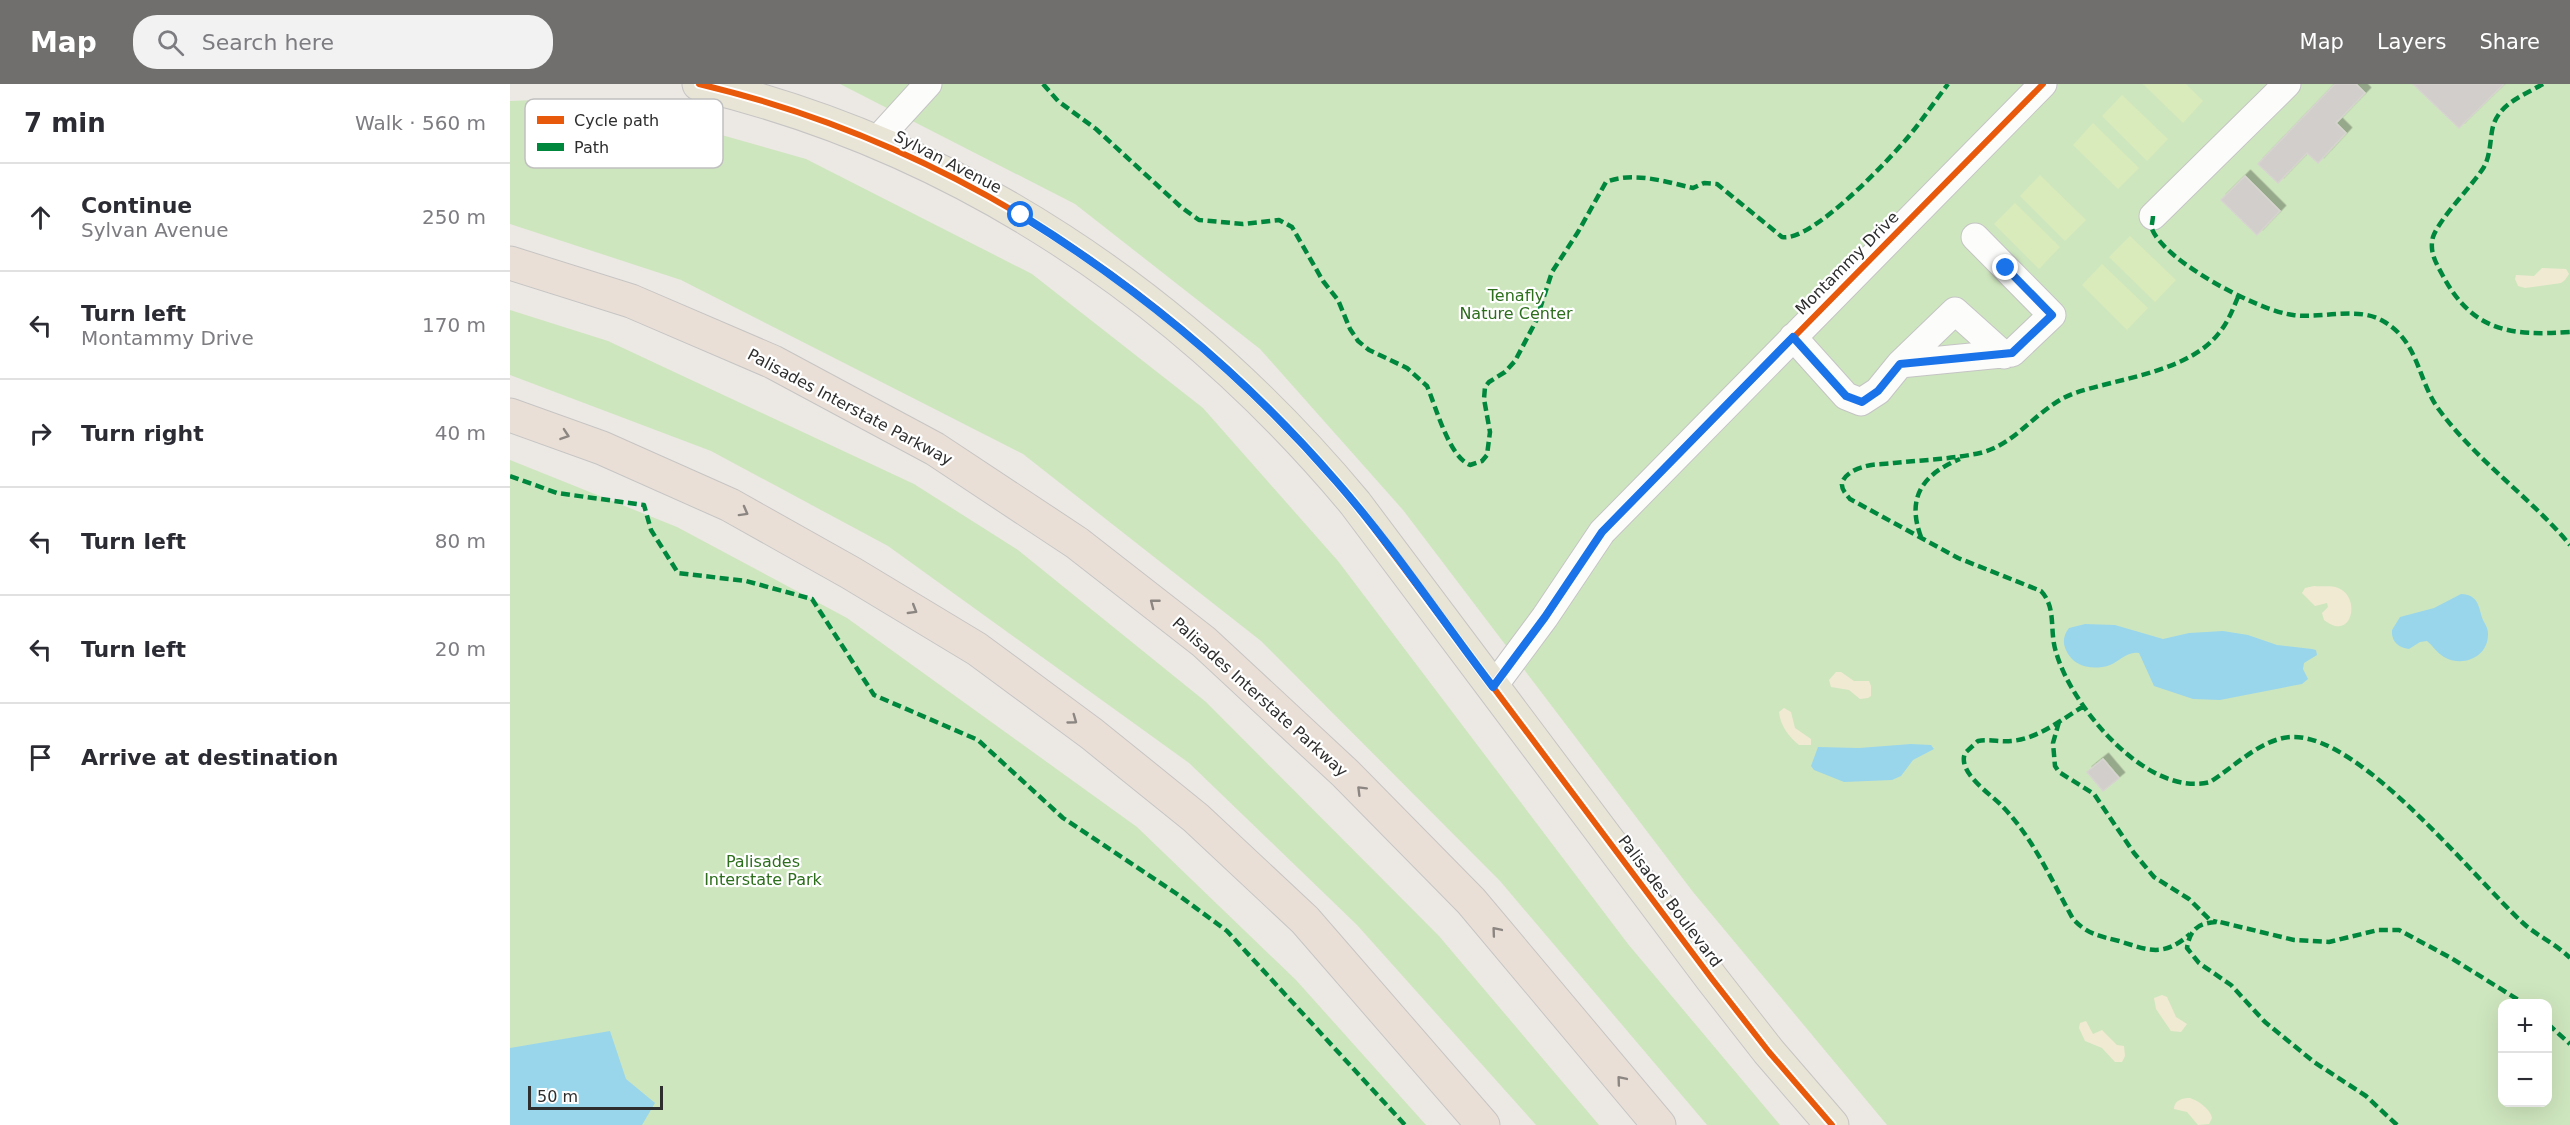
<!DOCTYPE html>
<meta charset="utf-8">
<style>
:root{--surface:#fff;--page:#f2f2f3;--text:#2b2b33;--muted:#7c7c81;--line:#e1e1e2;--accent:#706f6e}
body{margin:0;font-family:"DejaVu Sans",sans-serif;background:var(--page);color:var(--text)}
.controls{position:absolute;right:18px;bottom:18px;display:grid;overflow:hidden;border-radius:12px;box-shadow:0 6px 24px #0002}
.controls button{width:54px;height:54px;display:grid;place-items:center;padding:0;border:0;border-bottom:2px solid var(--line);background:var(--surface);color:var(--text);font:30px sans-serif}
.scale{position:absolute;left:18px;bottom:15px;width:135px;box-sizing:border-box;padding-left:6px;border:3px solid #2e2e2e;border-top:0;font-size:16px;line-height:21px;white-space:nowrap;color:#2e2e2e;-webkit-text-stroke:4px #fff;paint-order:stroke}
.stop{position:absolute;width:18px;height:18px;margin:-14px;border:4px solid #1a73e8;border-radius:50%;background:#fff}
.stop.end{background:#1a73e8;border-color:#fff;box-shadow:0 2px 6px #0008}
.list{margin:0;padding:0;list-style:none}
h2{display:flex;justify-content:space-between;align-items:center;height:78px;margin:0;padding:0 24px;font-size:26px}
h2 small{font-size:20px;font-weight:400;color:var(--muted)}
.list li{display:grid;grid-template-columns:39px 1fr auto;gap:18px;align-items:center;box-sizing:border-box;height:108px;padding:0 24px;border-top:2px solid var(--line)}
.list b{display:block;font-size:22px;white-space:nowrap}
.list p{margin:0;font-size:20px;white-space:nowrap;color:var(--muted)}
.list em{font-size:20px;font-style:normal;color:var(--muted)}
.icon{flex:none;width:33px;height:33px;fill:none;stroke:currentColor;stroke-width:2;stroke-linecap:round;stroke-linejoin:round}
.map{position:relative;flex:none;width:2060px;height:1041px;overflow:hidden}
header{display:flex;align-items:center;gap:36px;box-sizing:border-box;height:84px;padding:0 30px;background:var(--accent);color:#fff}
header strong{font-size:28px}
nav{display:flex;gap:33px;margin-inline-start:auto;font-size:21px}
.search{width:420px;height:54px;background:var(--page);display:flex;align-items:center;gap:15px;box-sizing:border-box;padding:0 21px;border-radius:24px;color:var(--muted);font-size:22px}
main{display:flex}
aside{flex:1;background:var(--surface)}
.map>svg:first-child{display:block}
</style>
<header>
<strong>Map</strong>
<div class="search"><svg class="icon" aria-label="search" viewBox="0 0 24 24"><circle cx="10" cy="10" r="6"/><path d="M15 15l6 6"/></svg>Search here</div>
<nav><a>Map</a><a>Layers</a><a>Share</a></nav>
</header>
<main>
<aside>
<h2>7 min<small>Walk · 560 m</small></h2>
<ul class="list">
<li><svg class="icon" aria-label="ahead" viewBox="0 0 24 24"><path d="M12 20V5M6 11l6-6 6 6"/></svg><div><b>Continue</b><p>Sylvan Avenue</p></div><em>250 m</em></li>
<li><svg class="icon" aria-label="left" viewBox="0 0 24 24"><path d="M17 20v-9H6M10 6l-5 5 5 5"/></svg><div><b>Turn left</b><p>Montammy Drive</p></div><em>170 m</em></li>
<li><svg class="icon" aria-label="right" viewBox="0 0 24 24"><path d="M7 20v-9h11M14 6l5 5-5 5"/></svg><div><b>Turn right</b></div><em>40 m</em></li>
<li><svg class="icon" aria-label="left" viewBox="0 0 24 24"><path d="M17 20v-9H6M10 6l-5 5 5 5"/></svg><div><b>Turn left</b></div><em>80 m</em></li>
<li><svg class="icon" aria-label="left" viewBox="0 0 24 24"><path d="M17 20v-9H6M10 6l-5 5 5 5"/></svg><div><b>Turn left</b></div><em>20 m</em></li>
<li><svg class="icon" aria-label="arrive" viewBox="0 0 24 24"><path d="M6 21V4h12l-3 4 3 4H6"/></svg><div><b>Arrive at destination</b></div></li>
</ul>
</aside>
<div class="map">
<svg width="2060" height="1041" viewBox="0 0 2060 1041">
<defs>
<filter id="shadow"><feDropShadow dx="5.5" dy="-5.5" stdDeviation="0" flood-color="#0004"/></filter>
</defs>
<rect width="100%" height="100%" fill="#ece8e4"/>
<path fill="#cee6be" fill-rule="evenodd" d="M330,0H2060V1041H1377L1183,808L893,426L750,265L565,120ZM1992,920H2038V1018H1992Z
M25,16L148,33L296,75L522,190L693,324L828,477L1118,860L1270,1041H1197L990,797L751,557L513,370L171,196L0,140V17Z
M0,226L98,257L404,400L508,466L696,618L929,852L1089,1041H1026L847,841L679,679L378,462L201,367L0,291Z
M0,376L167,443L337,534L627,743L786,896L916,1041H0Z"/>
<path fill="#f0ead3" d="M2032,184L2056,185L2059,190L2055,196L2051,199L2015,204L2008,202L2005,195L2006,191L2024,192Z
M1804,502C1812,503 1821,501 1828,504C1851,512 1843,559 1814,536L1812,529L1818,523L1817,519L1805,522L1792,509L1795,504Z
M1326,588H1331L1344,597H1359L1361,602V612L1358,614L1350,615L1339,606L1321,603L1319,596Z
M1274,624L1281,628L1285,644L1301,655V661H1289C1279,653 1270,641 1269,628Z
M1652,911L1657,913L1666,933L1677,940L1671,948L1661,947L1646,925L1644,914Z
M1576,937L1583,950L1592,946L1607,961L1614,962L1615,972L1612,978H1605L1592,964L1575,957L1569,944L1570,939Z
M1680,1014C1689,1017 1701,1026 1702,1034L1699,1040L1688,1041L1677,1028L1664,1025C1664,1016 1673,1014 1680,1014Z"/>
<path fill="#d9eabb" d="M1633,0H1676L1693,17L1673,39Z
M1612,11L1658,55L1637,77L1592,32Z
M1583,39L1629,84L1608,105L1563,61Z
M1530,91L1576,136L1555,157L1510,112Z
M1505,119L1550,163L1529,185L1484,140Z
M1620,152L1666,196L1645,218L1599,173Z
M1592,180L1638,224L1617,246L1572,201Z"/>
<path fill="#99d6ec" d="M1951,510C1969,511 1968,522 1973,536C1975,540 1978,544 1978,549C1979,573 1953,584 1934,573C1927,569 1923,562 1917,557L1910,558L1899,565C1888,564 1881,557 1882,546L1890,533L1924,524Z
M1575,540L1605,541L1653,555L1679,549L1713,547L1738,551L1767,561L1802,565L1806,566L1807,571L1794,579L1793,585L1798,595L1792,600L1710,616L1683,615L1644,602L1629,569C1617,567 1610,577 1600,581C1583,587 1563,583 1556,566C1552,558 1554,550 1559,544Z
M1401,660L1421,661L1424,665L1403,676L1391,692L1382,696L1334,698L1304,686L1301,682L1308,663L1349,664Z
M100,947L116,995L145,1019L132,1041H0V964Z"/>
<path fill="#d1cecb" stroke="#d7d4d0" stroke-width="1.5" filter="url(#shadow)" d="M1825,0H1846L1855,9L1826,39L1836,49L1808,79L1797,69L1768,99L1748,80Z
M1903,0H1994L1949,44Z
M1735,92L1770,127L1747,151L1711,116Z
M1593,675L1609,694L1593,707L1577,688Z"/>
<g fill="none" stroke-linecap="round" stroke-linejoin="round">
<defs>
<path id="minor" d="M366,57L418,0
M1643,132L1777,0
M1283,253L1336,312L1351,318L1368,307L1390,280L1502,269L1542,231L1465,153
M1390,280L1445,227L1494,271
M983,603L1035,533L1092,448L1533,0"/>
<path id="major" d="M189,0C450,62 674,214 845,419L1202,895L1259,968L1322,1041"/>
<path id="highway" d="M0,179L121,217L263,278L425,365L567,459L694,558L835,689L961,817L1149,1041
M0,331L92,364L220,421L341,489L467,565L582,650L686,734L795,836L973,1041"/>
</defs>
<use href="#minor" stroke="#c5c4c5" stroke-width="29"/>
<use href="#major" stroke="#c6c5c4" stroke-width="35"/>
<use href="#highway" stroke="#c6c5c4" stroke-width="35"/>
<use href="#minor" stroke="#fcfcfb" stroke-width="27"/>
<use href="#major" stroke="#e8e4d6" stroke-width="33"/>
<use href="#highway" stroke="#eadfd6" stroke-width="33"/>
<path stroke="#00873e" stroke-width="4.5" stroke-dasharray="9 4.5" stroke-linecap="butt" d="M533,0L548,17L586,45L671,123L689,136L733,140L769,136L782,143L813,197L828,216L840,245L848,257L859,266L897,284L917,302C926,323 939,373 960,381L972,377L977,371L980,348L974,315L975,303L979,298L995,288L1005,277L1026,237L1042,188L1068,148L1096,98C1123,87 1157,98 1183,104L1194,99L1207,100L1272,153C1301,159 1380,75 1399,52C1413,35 1425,17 1438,0
M2033,0C2012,12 1986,21 1982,47C1980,59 1980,72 1974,83C1962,102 1929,135 1923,153C1919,168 1926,179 1933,192C1963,248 2001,252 2060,248
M1643,132C1643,136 1641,142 1642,145C1655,178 1749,227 1783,231C1811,235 1848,222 1873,237C1910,258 1907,297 1930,327C1968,378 2020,413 2060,461
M1728,213C1723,225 1718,238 1709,249C1679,288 1609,294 1565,309C1528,322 1508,360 1470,369C1442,375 1412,376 1384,379C1374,380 1362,380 1353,383C1345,385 1334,391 1332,399C1331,405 1336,410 1340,415L1448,474L1531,507C1547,524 1539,547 1546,568C1561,622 1637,714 1700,698C1724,683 1753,653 1783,653C1852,652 1963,793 2013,839C2027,852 2045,859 2060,874
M0,392L47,409L134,421L141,446L168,489L236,497L302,515L364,611L468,656L553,734L667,810L717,847L895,1041
M1411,453C1396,413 1413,390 1450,375
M1574,622C1552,635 1528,655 1501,657C1490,658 1479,655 1468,657L1455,669C1447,689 1481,710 1493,723C1523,754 1542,797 1563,835C1577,850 1589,852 1609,857C1638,866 1653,874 1680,850
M1549,638L1543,659L1545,682L1549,688L1584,710L1624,769L1644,793L1679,815L1700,836L1707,838
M2038,940L2060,960
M1887,1041L1856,1012L1804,978L1755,938L1721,901L1689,879L1677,864C1680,844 1690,838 1710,838L1784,856L1819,858L1868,846H1889L1941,874L2015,920"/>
<defs>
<path id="cycleway" d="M189,0C450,62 674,214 845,419L1202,895L1259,968L1322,1041
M983,603L1035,533L1092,448L1533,0"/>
</defs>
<use href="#cycleway" stroke="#fff" stroke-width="10"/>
<use href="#cycleway" stroke="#e8590c" stroke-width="6"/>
</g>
<defs><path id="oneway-chevron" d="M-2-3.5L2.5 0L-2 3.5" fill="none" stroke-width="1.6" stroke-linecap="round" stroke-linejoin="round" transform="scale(1.5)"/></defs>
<g stroke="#8c8682">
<use href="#oneway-chevron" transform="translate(55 351) rotate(19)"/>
<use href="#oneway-chevron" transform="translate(234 428) rotate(29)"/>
<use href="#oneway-chevron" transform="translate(644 519) rotate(-142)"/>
<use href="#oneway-chevron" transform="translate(403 526) rotate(31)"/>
<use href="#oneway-chevron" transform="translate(563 636) rotate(36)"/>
<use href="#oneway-chevron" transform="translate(851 706) rotate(-135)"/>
<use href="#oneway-chevron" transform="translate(986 847) rotate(-130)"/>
<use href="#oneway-chevron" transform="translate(1111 996) rotate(-130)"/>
</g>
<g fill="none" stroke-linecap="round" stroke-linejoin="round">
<path stroke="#1a73e8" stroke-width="8" d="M511,131C629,204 735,292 826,397C883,462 931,535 983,603L1035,533L1092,448L1283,253L1336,312L1352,318L1368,307L1390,280L1502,269L1542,231L1496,184"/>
</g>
<g text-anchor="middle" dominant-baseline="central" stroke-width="4.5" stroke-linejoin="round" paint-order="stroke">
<g font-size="16" fill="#2e2e2e" stroke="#fff">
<text transform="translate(438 78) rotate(27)">Sylvan Avenue</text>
<text transform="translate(1337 179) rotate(-45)">Montammy Drive</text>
<text transform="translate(340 323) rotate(28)">Palisades Interstate Parkway</text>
<text transform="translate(750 613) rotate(42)">Palisades Interstate Parkway</text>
<text transform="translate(1160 817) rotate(53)">Palisades Boulevard</text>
</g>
<g font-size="16" fill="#2c6e1b" stroke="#fff">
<text x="1006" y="211">Tenafly<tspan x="1006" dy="18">Nature Center</tspan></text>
<text x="253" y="777">Palisades<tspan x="253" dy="18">Interstate Park</tspan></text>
</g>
</g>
<rect x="15" y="15" width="198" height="69" rx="9" fill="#fff" stroke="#c0c0c0" stroke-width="1.5"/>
<rect x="27" y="32" width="27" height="8" fill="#e8590c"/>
<rect x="27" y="59" width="27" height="8" fill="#00873e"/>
<g font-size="16" fill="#2e2e2e">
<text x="64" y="42">Cycle path</text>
<text x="64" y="69">Path</text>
</g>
</svg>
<div class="controls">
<button>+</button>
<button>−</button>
</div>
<div class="scale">50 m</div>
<div class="stop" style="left:511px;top:131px"></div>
<div class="stop end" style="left:1496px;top:184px"></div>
</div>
</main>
